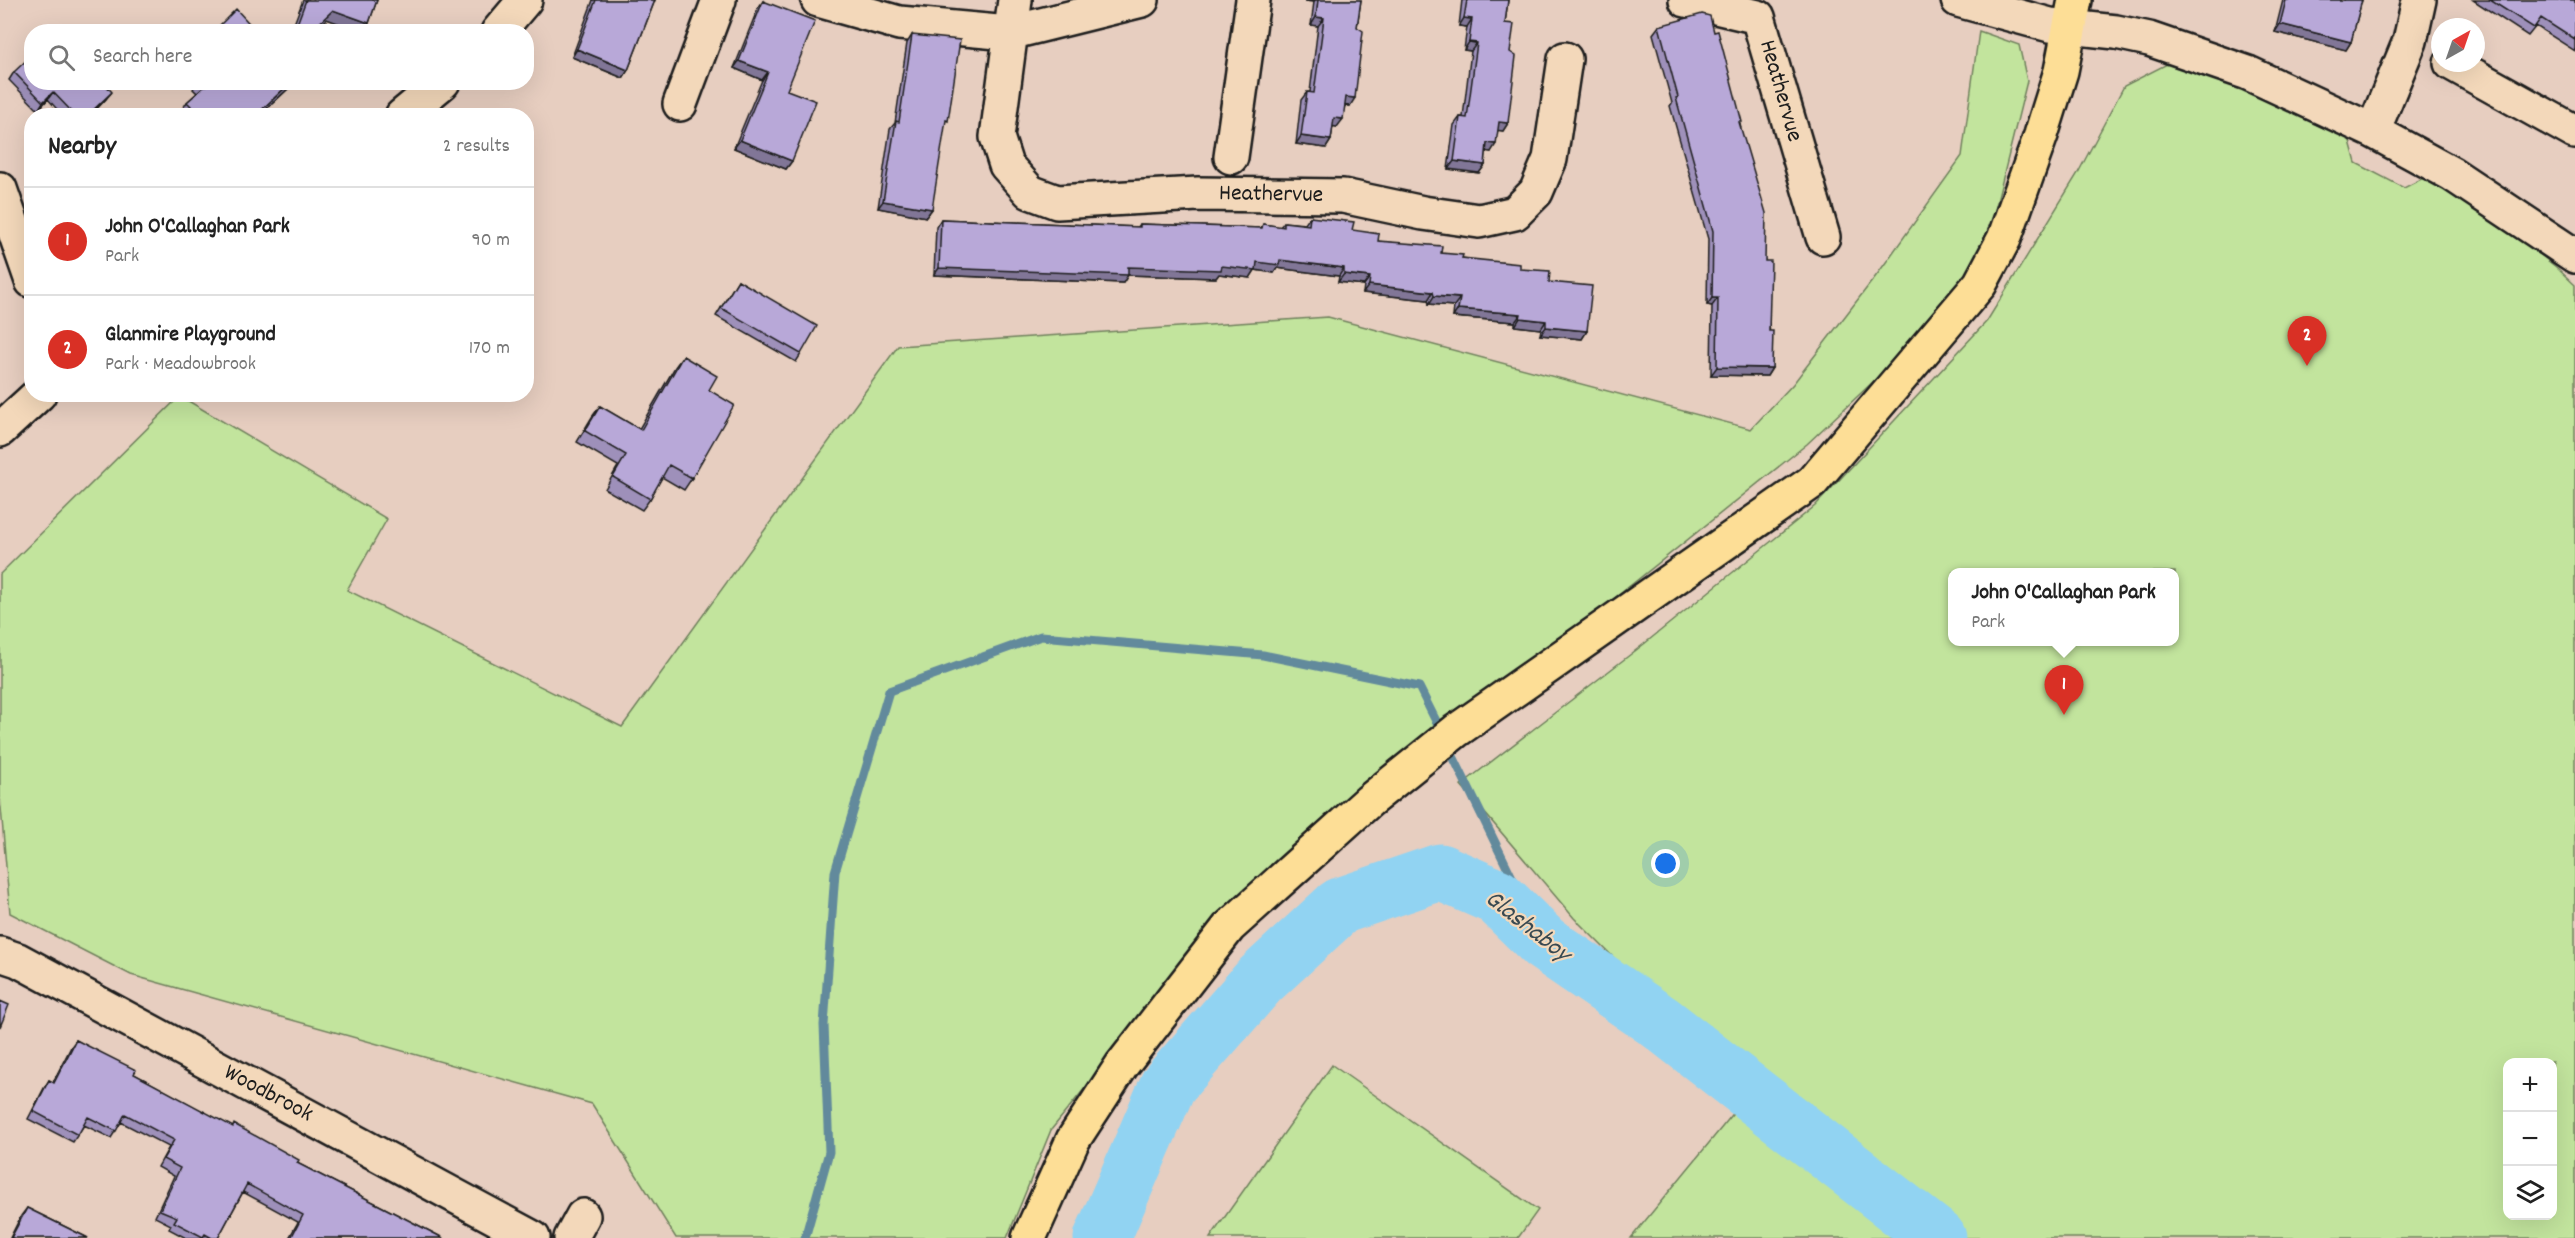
<!DOCTYPE html>
<meta charset="utf-8">
<style>
:root{--surface:#fff;--page:#f6f6f6;--text:#222;--muted:#767676;--line:#e0e0e0;--accent:#d93025}
body{margin:0;font-family:Dekko,sans-serif;background:var(--page);color:var(--text)}
.controls{position:absolute;right:18px;bottom:18px;display:grid;overflow:hidden;border-radius:12px;box-shadow:0 6px 24px #0002}
.controls button{width:54px;height:54px;display:grid;place-items:center;padding:0;border:0;border-bottom:2px solid var(--line);background:var(--surface);color:var(--text);font:30px sans-serif}
.compass{position:absolute;left:2431px;top:18px;width:54px;height:54px;border-radius:50%;background:var(--surface);box-shadow:0 6px 24px #0002;rotate:40deg}
.you{position:absolute;left:1666px;top:864px;width:21px;height:21px;margin:-15px;border:4px solid #fff;border-radius:50%;background:#1a73e8;box-shadow:0 0 0 9px #1a73e833}
.badge{display:grid;place-items:center;width:39px;height:39px;border-radius:50%;background:var(--accent);color:#fff;font-size:20px;font-weight:700}
.pin{position:absolute;translate:-50% -50px;filter:drop-shadow(0 2px 3px #0008)}
.pin::after{content:'';position:absolute;top:32px;width:21px;height:18px;background:inherit;clip-path:polygon(0 0,100% 0,50% 100%)}
.popup{position:absolute;left:1948px;top:568px;width:231px;height:78px;box-sizing:border-box;display:grid;place-content:center;border-radius:12px;background:var(--surface);filter:drop-shadow(0 2px 4px #0005);font-size:20px;white-space:nowrap;color:var(--muted)}
.popup b{font-size:22px;color:var(--text)}
.popup::after{content:'';position:absolute;left:50%;top:100%;margin-left:-12px;border:12px solid transparent;border-top-color:var(--surface)}
.list{margin:0;padding:0;list-style:none}
h2{display:flex;justify-content:space-between;align-items:center;height:78px;margin:0;padding:0 24px;font-size:26px}
h2 small{font-size:20px;font-weight:400;color:var(--muted)}
.list li{display:grid;grid-template-columns:39px 1fr auto;gap:18px;align-items:center;box-sizing:border-box;height:108px;padding:0 24px;border-top:2px solid var(--line)}
.list b{display:block;font-size:22px;white-space:nowrap}
.list p{margin:0;font-size:20px;white-space:nowrap;color:var(--muted)}
.list em{font-size:20px;font-style:normal;color:var(--muted)}
.icon{flex:none;width:33px;height:33px;fill:none;stroke:currentColor;stroke-width:2;stroke-linecap:round;stroke-linejoin:round}
.map{position:relative;flex:none;width:2575px;height:1238px;overflow:hidden}
.search{position:absolute;background:var(--surface);box-shadow:0 6px 24px #0002;left:24px;top:24px;width:510px;height:66px;display:flex;align-items:center;gap:15px;box-sizing:border-box;padding:0 21px;border-radius:24px;color:var(--muted);font-size:22px}
.panel{position:absolute;background:var(--surface);box-shadow:0 6px 24px #0002;left:24px;top:108px;width:510px;height:294px;border-radius:24px}
.map>svg:first-child{display:block}
</style>
<div class="map">
<svg width="2575" height="1238" viewBox="0 0 2575 1238">
<rect width="100%" height="100%" fill="#e7cec0"/>
<filter id="ink" filterUnits="userSpaceOnUse"><feTurbulence type="fractalNoise" baseFrequency=".0167" numOctaves="2"/><feDisplacementMap in="SourceGraphic" scale="12" xChannelSelector="R" yChannelSelector="G"/><feConvolveMatrix kernelMatrix="1 2 1 2 8 2 1 2 1" color-interpolation-filters="sRGB"/></filter>
<g filter="url(#ink)">
<path fill="#c2e49d" stroke="#6f805c" stroke-width="1.5" fill-rule="evenodd" d="M1979,31L2019,45L2027,81L1993,218L1976,260L1959,288L1912,345L1807,444L1434,743L1219,923L1051,1130L1007,1238H676L592,1104L131,975L10,913L0,796V574L180,396L387,519L347,590L622,727L898,346L1328,317L1751,429L1793,384L1879,272L1962,156Z
M2169,63L2229,78L2347,130L2356,163L2404,188L2435,172L2556,267L2575,285V1238H1631L1750,1093L1574,918L1461,785L1644,644L1815,506L1987,321L2078,173L2124,86ZM1953,572H2175V642H1953ZM2508,1062H2552V1216H2508Z
M1332,1065L1538,1210L1518,1238H1210Z"/>
<g fill="none" stroke-linecap="round" stroke-linejoin="round">
<path stroke="#628a9c" stroke-width="9" d="M1448,746L1544,943
M805,1238L829,1152L824,1025L835,872L889,691L1041,636L1263,655L1419,687L1442,733"/>
<path stroke="#91d3f2" stroke-width="57" d="M1102,1238L1168,1085L1260,980L1340,906L1440,872L1497,897L1544,943L1661,1023L1938,1238"/>
<defs>
<path id="minor" d="M818,0L899,23L1009,33L1142,0
M1015,0L997,137L1006,165L1030,192L1057,202L1198,194L1343,196L1423,213L1479,221L1515,213L1536,192L1550,159L1565,59
M1686,0L1758,17L1823,237
M1958,0L2050,25L2116,32L2149,39L2248,73L2373,131L2452,174L2575,256
M498,32L525,0
M2451,63L2575,132
M680,104L719,0
M402,116L443,82
M2373,131L2410,41L2419,0
M1231,157L1253,0
M0,189L32,281
M0,430L39,394
M0,954L18,960L533,1238
M571,1238L583,1216"/>
<path id="major" d="M1029,1238L1073,1140L1122,1065L1229,927L1369,801L1456,731L1812,482L1980,284L2004,239L2041,135L2061,71L2075,0"/>
</defs>
<use href="#minor" stroke="#1c1c1c" stroke-width="38"/>
<use href="#major" stroke="#1c1c1c" stroke-width="38"/>
<use href="#minor" stroke="#f3d8ba" stroke-width="33"/>
<use href="#major" stroke="#fdde96" stroke-width="33"/>
</g>
<path fill="#9e90ba" stroke="#1c1c1c" stroke-width="1.5" d="M303,0H377L369,23L363,32L327,19L314,32H291Z
M593,0H655L628,70L623,78L572,57Z
M1306,0H1361L1357,27L1350,106H1345L1337,127L1333,126L1331,140L1326,148L1296,144L1301,100L1307,92H1310L1318,26L1311,25L1314,2L1306,1Z
M1462,0H1508L1505,23L1510,52L1508,123L1503,131L1498,130L1491,152L1486,151L1485,165L1479,173L1448,169L1454,125L1460,117H1463L1471,51L1464,50L1467,27L1459,26Z
M2283,0H2362L2351,42L2346,50L2275,32Z
M2473,0H2575V51L2536,26L2528,36Z
M763,1L787,90L792,161L786,169L734,148L762,80L734,68L758,8Z
M1659,26L1740,124L1765,261L1772,368L1767,376L1711,375L1712,306L1707,305L1708,239L1670,106L1672,103L1653,34Z
M912,35L932,209L926,217L878,208L890,129L895,123L907,43Z
M14,72L106,99L90,116H63L48,99L38,110L9,80Z
M197,82H293L290,87L259,116H182L183,114L181,111L187,102L197,93L193,89Z
M1310,217L1352,230L1378,241L1462,258L1520,269L1549,282L1587,331L1582,339L1540,335L1541,329L1515,326V322L1453,317L1454,306L1429,304L1428,300L1363,293L1364,285L1338,282L1339,276L1277,268L1274,273L1255,270L1250,278L1219,274L1216,278L1128,275L1123,283L934,275L936,227L941,219L1138,227L1140,224L1261,228L1263,224L1280,227L1284,222L1305,224Z
M738,280L801,354L796,362L716,316Z
M683,356L709,390L692,478L684,490L662,477L650,499L642,510L605,489L618,466L577,442L592,417L600,406L639,429L675,367Z
M76,1040L134,1074L297,1163L443,1238H289L298,1222L243,1192L218,1238H186L169,1229L171,1225L155,1217L174,1176L158,1167L169,1147L121,1122L111,1138L84,1125L73,1142L28,1119L44,1088L49,1080L53,1082L71,1047Z
M27,1208L88,1238H10L21,1216Z"/>
<path fill="#817697" stroke="#1c1c1c" stroke-width="1.5" d="M1306,0H1315L1314,2L1306,1Z
M333,10L369,23L362,32L327,19L314,32H310Z
M1316,17L1324,18L1318,26L1311,25Z
M1464,18L1472,19L1467,27L1459,26Z
M2280,24L2351,42L2346,50L2275,32Z
M1469,42L1477,43L1471,51L1464,50Z
M577,49L628,70L623,78L572,57Z
M739,61L768,72L762,80L734,68Z
M291,82H293L290,87L259,116H255Z
M53,92L48,99L38,110L43,102Z
M112,92L106,99L90,116H87Z
M1346,97L1355,98L1350,106L1340,105Z
M1334,118L1343,119L1337,127L1329,126Z
M1499,122L1508,123L1503,131L1493,130Z
M1301,136L1331,140L1326,148L1296,144Z
M740,140L792,161L786,169L734,148Z
M1487,143L1496,144L1491,152L1482,151Z
M1454,161L1485,165L1479,173L1448,169Z
M883,201L932,209L926,217L878,208Z
M1280,260L1344,268L1339,276L1277,268L1274,273L1255,270L1250,278L1219,274L1216,278L1128,275L1123,283L934,275L939,268L1222,266Z
M1344,274L1370,277L1364,285L1338,282Z
M1369,285L1433,292L1428,300L1363,293Z
M1434,296L1460,298L1454,306L1429,304Z
M1712,298H1718L1712,306L1707,305Z
M1458,309L1521,314L1515,322L1453,317Z
M1520,318L1546,321L1541,329L1515,326Z
M1546,327L1587,331L1582,339L1540,335Z
M1717,367L1772,368L1767,376L1711,375Z"/>
<path fill="#b8a8d8" stroke="#1c1c1c" stroke-width="1.5" d="M306,0H377L369,23L333,10L310,32H294Z
M596,0H655L628,70L577,49Z
M1318,0H1361L1357,27L1363,31L1355,98L1346,97L1343,119L1334,118L1331,140L1301,136L1307,92L1314,93L1324,18L1316,17Z
M1467,0H1508L1505,23L1514,24L1510,52L1516,56L1508,123L1499,122L1496,144L1487,143L1485,165L1454,161L1460,117L1467,118L1477,43L1469,42L1472,19L1464,18Z
M2286,0H2362L2351,42L2280,24Z
M2490,0H2575V40L2541,18L2534,28Z
M763,1L815,21L787,90L816,101L792,161L740,140L768,72L739,61Z
M236,9L257,32H217L215,30Z
M1702,14L1710,16L1714,32L1718,31L1742,122H1739L1766,213L1765,261H1771L1769,331H1773L1772,368L1717,367L1718,298H1712L1713,231L1676,98L1678,97L1659,26Z
M279,23L287,32H269Z
M64,24L71,32H56Z
M912,35L960,40L948,121L946,120L932,209L883,201L896,121L899,122Z
M32,55V82H103L112,92L87,116H76L53,92L43,102L14,72Z
M202,82H291L255,116H182L191,106L187,102L205,86Z
M455,109L469,116H452Z
M1310,217L1354,222L1352,230L1379,234L1378,241L1442,246L1441,253L1463,255L1462,258L1520,264V269L1550,271L1549,282L1592,286L1587,331L1546,327V321L1520,318L1521,314L1458,309L1460,298L1434,296L1433,292L1369,285L1370,277L1344,274V268L1280,260L1279,265L1257,262L1256,270L1222,266L1221,270L1128,267V275L939,268L941,219L1140,227V224L1262,228L1263,224L1284,227V222L1309,225Z
M738,280L817,326L801,354L721,308Z
M683,356L717,376L709,390L734,405L692,478L669,465L650,499L613,477L626,455L585,431L600,406L641,430Z
M0,1001L9,1005L0,1027Z
M76,1040L136,1070L134,1074L233,1127L234,1124L299,1160L297,1163L443,1238H291L303,1215L247,1184L218,1238H212L205,1234L203,1237L174,1222L177,1217L160,1210L180,1168L163,1159L174,1140L125,1114L116,1131L88,1117L78,1135L33,1111L49,1080L54,1083Z
M27,1208L88,1238H11Z"/>
</g>
<g text-anchor="middle" dominant-baseline="central" stroke-width="4.5" stroke-linejoin="round" paint-order="stroke">
<g font-size="24" fill="#1c1c1c" stroke="#f3d8ba">
<text transform="translate(1780 91) rotate(74)">Heathervue</text>
<text transform="translate(1271 195) rotate(1)">Heathervue</text>
<text transform="translate(268 1094) rotate(28)">Woodbrook</text>
</g>
<g font-size="26" font-style="italic" fill="#394a52" stroke="#f3d8ba">
<text transform="translate(1527 927) rotate(38)">Glashaboy</text>
</g>
</g>
</svg>
<div class="controls">
<button>+</button>
<button>−</button>
<button><svg class="icon" aria-label="layers" viewBox="0 0 24 24"><path d="M12 4l9 5-9 5-9-5zM3 14l9 5 9-5"/></svg></button>
</div>
<svg class="compass" viewBox="-18 -18 36 36"><path d="M0-13l5 13h-10z" fill="#e53935"/><path d="M0 13l5-13h-10z" fill="#767676"/></svg>
<div class="you"></div>
<div class="pin badge" style="left:2064px;top:715px">1</div>
<div class="popup"><b>John O'Callaghan Park</b>Park</div>
<div class="pin badge" style="left:2307px;top:366px">2</div>
<div class="search"><svg class="icon" aria-label="search" viewBox="0 0 24 24"><circle cx="10" cy="10" r="6"/><path d="M15 15l6 6"/></svg>Search here</div>
<section class="panel">
<h2>Nearby<small>2 results</small></h2>
<ul class="list">
<li><span class="badge">1</span><div><b>John O'Callaghan Park</b><p>Park</p></div><em>90 m</em></li>
<li><span class="badge">2</span><div><b>Glanmire Playground</b><p>Park · Meadowbrook</p></div><em>170 m</em></li>
</ul>
</section>
</div>
